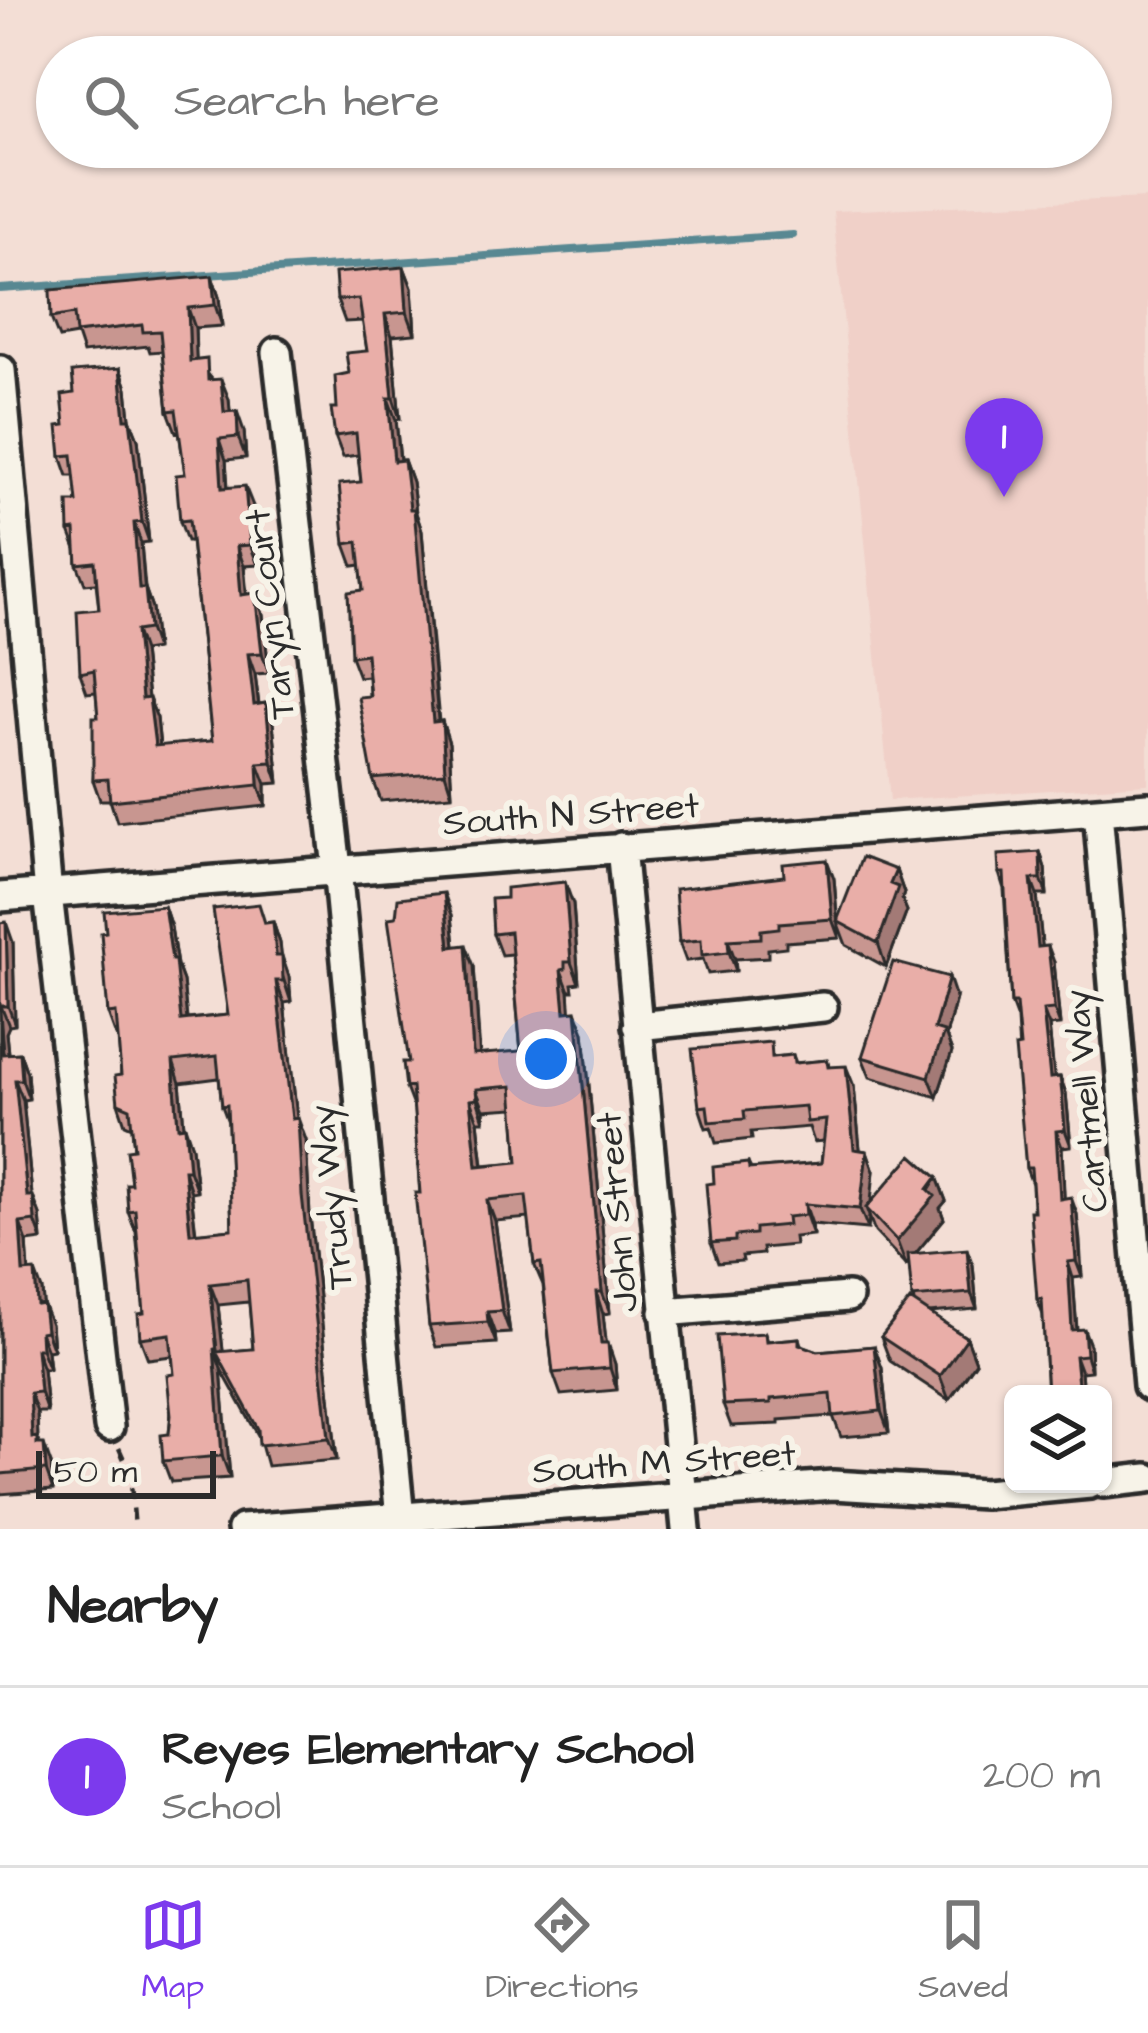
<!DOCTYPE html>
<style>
:root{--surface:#fff;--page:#f2f2f2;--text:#222;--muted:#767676;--line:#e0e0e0;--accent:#7c3aed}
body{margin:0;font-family:"Architects Daughter",sans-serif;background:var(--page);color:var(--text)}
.controls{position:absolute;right:36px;bottom:36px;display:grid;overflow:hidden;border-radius:18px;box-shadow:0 3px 9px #0004}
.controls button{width:108px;height:108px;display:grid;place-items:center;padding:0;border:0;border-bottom:3px solid var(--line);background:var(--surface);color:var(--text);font:60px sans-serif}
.scale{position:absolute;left:36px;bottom:30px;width:180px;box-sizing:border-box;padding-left:12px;border:6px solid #2b2b2b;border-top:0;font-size:33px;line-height:42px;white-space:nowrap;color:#2b2b2b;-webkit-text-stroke:9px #f7f3e8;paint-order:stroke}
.you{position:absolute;left:546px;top:1059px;width:42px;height:42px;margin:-30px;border:9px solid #fff;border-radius:50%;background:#1a73e8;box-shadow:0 0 0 18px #1a73e833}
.badge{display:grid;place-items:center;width:78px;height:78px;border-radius:50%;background:var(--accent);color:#fff;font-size:39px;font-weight:700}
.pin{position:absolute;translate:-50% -99px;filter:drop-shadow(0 3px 6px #0008)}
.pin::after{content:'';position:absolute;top:63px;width:42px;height:36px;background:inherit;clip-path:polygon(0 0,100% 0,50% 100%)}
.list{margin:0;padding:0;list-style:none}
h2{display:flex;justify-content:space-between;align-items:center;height:156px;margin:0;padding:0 48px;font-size:51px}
h2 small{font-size:39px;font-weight:400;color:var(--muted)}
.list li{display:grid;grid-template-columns:78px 1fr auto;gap:36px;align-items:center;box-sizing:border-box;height:180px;padding:0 48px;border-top:3px solid var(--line)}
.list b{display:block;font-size:45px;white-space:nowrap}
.list p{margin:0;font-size:39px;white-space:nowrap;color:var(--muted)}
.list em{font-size:39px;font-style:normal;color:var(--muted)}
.icon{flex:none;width:66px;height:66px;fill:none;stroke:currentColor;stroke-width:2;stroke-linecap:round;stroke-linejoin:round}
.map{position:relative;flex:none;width:1148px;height:1529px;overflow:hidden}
.search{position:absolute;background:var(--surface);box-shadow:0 3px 9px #0004;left:36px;right:36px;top:36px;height:132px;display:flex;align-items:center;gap:30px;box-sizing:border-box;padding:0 42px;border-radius:66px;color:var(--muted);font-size:45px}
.sheet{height:336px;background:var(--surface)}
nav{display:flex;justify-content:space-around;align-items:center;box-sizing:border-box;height:168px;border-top:3px solid var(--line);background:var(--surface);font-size:33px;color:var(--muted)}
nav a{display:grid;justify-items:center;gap:6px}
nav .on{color:var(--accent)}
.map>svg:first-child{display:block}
</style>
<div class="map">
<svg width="1148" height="1529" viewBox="0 0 1148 1529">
<rect width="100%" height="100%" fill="#f3ded5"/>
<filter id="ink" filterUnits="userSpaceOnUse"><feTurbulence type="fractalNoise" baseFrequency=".00833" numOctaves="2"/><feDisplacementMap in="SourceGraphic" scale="24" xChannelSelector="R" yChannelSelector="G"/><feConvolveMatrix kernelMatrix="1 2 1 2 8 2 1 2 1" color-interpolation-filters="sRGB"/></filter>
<g filter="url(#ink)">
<path fill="#f0d0c8" d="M1148,198V784L890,800L833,211Z"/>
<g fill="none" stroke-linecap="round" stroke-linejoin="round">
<path stroke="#598892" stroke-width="8" d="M0,289L793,235"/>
<defs>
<path id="street" d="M277,352L337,868L400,1518
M1,370L48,894L109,1427
M1098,811L1148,1386
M621,847L686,1529
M0,897L1148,807
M637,1026L823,1007
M664,1312L848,1297
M1103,1483L1148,1478
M242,1529L833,1485L984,1494L1090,1484"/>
</defs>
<use href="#street" stroke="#2b2b2b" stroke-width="36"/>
<path stroke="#2b2b2b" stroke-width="4.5" stroke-dasharray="12 9" stroke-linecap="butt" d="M119,1448L130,1473L135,1529"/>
<use href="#street" stroke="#f7f3e8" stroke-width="27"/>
</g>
<path fill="#c89690" stroke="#2b2b2b" stroke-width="3" fill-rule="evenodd" d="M404,267L412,288L415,334L392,336L400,419L396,420L400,460H404L412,482L416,513L422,531L439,722L442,721L449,743L452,795L381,801L373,779L368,676L359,677L351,656L363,590L361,565L353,566L345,544L361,482L358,455L343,457L335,436L337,408L349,373L367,351L363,321L345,322L337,300Z
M212,276L219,297L222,326L195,328L196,360L229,399L230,412L244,431L246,458L226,460L228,487L253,506L258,565L244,566L247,594L263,614L269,673L255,674L259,704L266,703L273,723L279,783L266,784V806L117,822L110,800H100L93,780L98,717L96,692L87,693L80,673L99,609L96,583L85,584L77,564L76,549L69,531L77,502L75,476H68L61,456L65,425L74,393L120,368L127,388L130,419L138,439L149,542L141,543L145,588L152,608L156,649L143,651L148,698L157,718L160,746L212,741L191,541H187L180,521L185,474L179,431L176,432L168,411L162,351L150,352L148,346L83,353L77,335L59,338L51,318Z
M1040,852L1045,868L1047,895H1037L1042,947L1054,962L1060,1025L1049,1026L1054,1077H1060L1066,1093L1071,1146L1062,1147L1064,1198L1077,1214L1080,1241L1082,1277L1073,1278L1077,1329L1090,1345L1091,1371L1081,1372L1083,1394H1047L1043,1315L1037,1299L1032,1184L1026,1168L1017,1019L1011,1003L1004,889L999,873Z
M896,870L904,893L902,899L907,911L886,967L846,945L837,921Z
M834,879L839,938L786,942V947L768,949V957L735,959L736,971L708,974L703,959L686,961L679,942Z
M573,904L579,983L572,984L573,991H569L570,1012L584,1032L610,1313L603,1314L606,1343L615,1364L617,1390L561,1395L553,1373L543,1285L534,1264L529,1218L495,1221L510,1333L495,1334L496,1343L436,1347L429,1326L414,1109L406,1088L409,1062L396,917L452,915L455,946L474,966L480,1055L521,1051L512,954L501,955L493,934ZM514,1108L518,1162L483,1165L478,1121H484V1110Z
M164,906L171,927L177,965L183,981L187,1019L228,1015L265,923L273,922L280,943L281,956L289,977L291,1002L284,1003L297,1119L306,1140L310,1216L337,1460L267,1466L259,1437L221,1369L230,1478L171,1482L163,1461L169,1434L174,1374L172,1356L148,1359L140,1338L144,1313L136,1232L128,1211L134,1149L132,1127L125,1124L118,1103L121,1075L118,1035L116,1036L108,1014L106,932ZM219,1078L222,1106L228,1122L232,1229L196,1233L191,1192L197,1191L192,1147L184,1126L180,1083ZM249,1302L253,1349L223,1352L218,1305Z
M0,923L13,942L15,1025L9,1026L6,1033L8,1054L20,1053L27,1073L29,1099L23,1100L32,1196L40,1215L42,1240L27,1242L29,1271L42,1290L43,1304L51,1324L53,1350L47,1351L49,1369H43L47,1412H37L38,1441L51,1464L53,1490L0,1494Z
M956,998L946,1036L952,1052L937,1097L870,1077L862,1057Z
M793,1055L796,1063L827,1060L830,1067L854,1086L860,1150L867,1151L874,1171L870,1204L937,1177L946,1201L940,1208L944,1219L915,1254L973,1265L977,1309L930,1313L967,1338L976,1362L949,1400L890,1361L881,1337L914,1303L909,1262L906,1265L875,1232L869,1216L868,1229L812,1224L813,1235L794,1237L795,1245L762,1248L763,1254L742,1256L743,1261L718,1263L711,1243L714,1183L748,1163L751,1169L821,1163L824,1141L814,1142L809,1127L751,1132L752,1139L716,1143L711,1127L706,1128L699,1107L776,1057Z
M765,1333L768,1341L799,1338L801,1345L818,1351L874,1346L882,1368L889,1433L841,1437L833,1416L779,1420V1424L731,1426L723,1405Z"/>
<path fill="#a37a76" stroke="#2b2b2b" stroke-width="3" d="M404,267L412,288L415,334L407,312Z
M212,276L219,297L222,326L215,305Z
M188,308L195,328L197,381L190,361Z
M385,314L392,336L400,419L393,398Z
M120,368L127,388L130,419L138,439L149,542L142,522L125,419Z
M221,379L229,399L232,433L224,412Z
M388,398L396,420L402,483L394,461Z
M237,411L244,431L246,458L238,437Z
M219,439L226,460L229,508L222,488Z
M404,460L412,482L416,513L422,531L440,744L433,722Z
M245,486L253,506L258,565L250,545Z
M134,523L141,543L146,609L139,588Z
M237,546L244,566L248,615L241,595Z
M145,588L152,608L156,649L149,629Z
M255,593L263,614L269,673L262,653Z
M136,631L143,651L150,719L142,699Z
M248,654L255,674L261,725L254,705Z
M149,698L157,718L162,767L155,746Z
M266,703L273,723L279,783L272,762Z
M442,721L449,743L452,795L445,773Z
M258,763L266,784V806L259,785Z
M1040,852L1045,868L1047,895L1041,879Z
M827,860L834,879L839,938L832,919Z
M896,870L904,893L902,899L907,911L886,967L878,943L890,884Z
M1031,879L1037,895L1044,963L1038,947Z
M565,882L573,904L579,983L571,962Z
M444,893L452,915L457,968L450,947Z
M164,906L171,927L177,965L183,981L189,1041L181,1020Z
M6,922L13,942L15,1025L8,1006Z
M273,922L280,943L282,960V956L289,977L291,1002L276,956Z
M728,940L735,959L736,971L729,952Z
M466,945L474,966L481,1077L473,1055Z
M1048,946L1054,962L1060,1025L1054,1009Z
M561,970L569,991L572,1034L565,1012Z
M949,977L956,998L946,1036L952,1052L937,1097L929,1077L934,1029Z
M276,981L284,1003L299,1135L298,1118L306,1140L310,1216L337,1460L329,1438Z
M1,1006L9,1026L6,1033L10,1074L3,1054L0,1011Z
M1043,1010L1049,1026L1056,1094L1050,1078Z
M576,1011L584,1032L610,1313L602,1292Z
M20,1053L27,1073L29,1099L22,1080Z
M173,1061L180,1083L186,1148L178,1127Z
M846,1066L854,1086L862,1169L854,1149Z
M1060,1077L1066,1093L1071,1146L1065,1130Z
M15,1080L23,1100L34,1216L27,1196Z
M476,1089L484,1110V1121L477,1099Z
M470,1100L478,1121L485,1187L477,1166Z
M185,1126L192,1147L197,1191L189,1170Z
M1056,1131L1062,1147L1065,1215L1060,1199Z
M867,1151L874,1171L870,1212L866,1208L869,1216L868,1229L860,1209Z
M184,1170L191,1192L198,1255L190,1233Z
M937,1177L946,1201L940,1208L944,1219L906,1265L897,1241Z
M33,1196L40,1215L42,1240L35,1221Z
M1071,1197L1077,1214L1082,1277L1076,1261Z
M487,1200L495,1221L510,1333L502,1311Z
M805,1204L812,1224L813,1235L806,1215Z
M20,1223L27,1242L30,1291L23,1272Z
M967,1249L973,1265L977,1309L971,1293Z
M1068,1262L1073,1278L1078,1346L1072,1330Z
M35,1271L42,1290L45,1324L37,1305Z
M210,1284L218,1305L225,1368L217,1352Z
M596,1292L603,1314L609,1365L601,1343Z
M43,1304L51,1324L53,1350L46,1331Z
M487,1312L495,1334L496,1343L488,1322Z
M1084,1329L1090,1345L1091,1371L1086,1355Z
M40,1332L47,1351L49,1369L41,1349Z
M967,1338L976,1362L949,1400L940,1376Z
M608,1343L615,1364L617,1390L610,1368Z
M874,1346L882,1368L889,1433L881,1411Z
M214,1348L221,1369L230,1478L222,1456Z
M36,1349L43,1369L47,1412L40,1392Z
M1075,1356L1081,1372L1083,1394H1079Z
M30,1393L37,1412L38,1442L44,1457L32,1438Z
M44,1444L51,1464L53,1490L46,1470Z"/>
<path fill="#e9aea8" stroke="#2b2b2b" stroke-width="3" fill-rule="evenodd" d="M404,267L407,312L385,314L393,398H388L394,461L404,460L410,509H414L433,722L442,721L445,773L373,779L358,697L370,696L366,654L351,656L348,592L363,590L358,542L345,544L339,484L361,482L356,433L335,436L331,408H337L335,376L349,373L346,353L367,351L359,299L337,300L335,273Z
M212,276L215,305L188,308L190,361L207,359L208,380L221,379L224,412L237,411L238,437L219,439L222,488L245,486L250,545L237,546L241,595L255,593L262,653L248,654L254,705L266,703L272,762L258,763L259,785L110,801L108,779L93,780V717H98L94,670L80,673L77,611L99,609L95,562L77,564L75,530L69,531L68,502H77L72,455L61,456L58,426L65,425L62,395L74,393L72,372L120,368L125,419H130L142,522L134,523L139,588H145L149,629L136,631L142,699L149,698L155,746L212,741L189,520L180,521L176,475L185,474L176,410L168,411L160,331L143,332L142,325L76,333L74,314L51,318L50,290Z
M1040,852L1041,879H1031L1038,947L1048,946L1052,982L1054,1009L1043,1010L1050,1078L1060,1077L1062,1094L1065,1130L1056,1131L1060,1199L1071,1197L1076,1261L1068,1262L1072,1330L1084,1329L1086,1355L1075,1356L1079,1394H1047L1042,1299H1037L1030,1211H1034L1031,1168H1026L1015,1047L1020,1046L1016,1003H1011L1004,873H999L998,855Z
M862,857L896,870L890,884L898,887L878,943L837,921Z
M827,860L832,919L779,923V928L761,930V938L728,940L729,952L702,955L701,940L679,942L675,889L784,876L783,864Z
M565,882L571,962H565V969L561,970L565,1012L576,1011L602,1292H596L601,1343H608L610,1368L553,1373L541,1263L534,1264L526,1196L487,1200L502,1311L487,1312L488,1322L429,1326L415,1193H420L412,1087L406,1088L403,1062H409L388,918L396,917L398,898L444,893L450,947L466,945L473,1055L521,1051L510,932L493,934L491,899L506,898V888ZM512,1086L518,1162L477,1166L470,1100L477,1099L476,1089Z
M259,904L265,923L273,922L276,956H282L283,981H276L292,1119L298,1118L302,1195L329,1438L259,1445L258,1429L214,1348L222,1456L163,1461L161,1435L169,1434L171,1415L167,1375L174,1374L170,1334L140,1338L138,1314L144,1313L135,1210L128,1211L126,1184H131L127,1150L134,1149L130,1108L118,1103L115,1076L121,1075L116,1013L108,1014L101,933L106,932L104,911L164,906L172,960H175L181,1020L228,1015L213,909ZM217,1056L222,1106L227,1105L232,1229L190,1233L184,1170H189L185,1126L178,1127L173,1061ZM247,1280L253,1349L217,1352L210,1284Z
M6,922L8,1006H1L0,1011V923Z
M893,962L949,977L934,1029L944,1032L929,1077L862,1057Z
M0,1021L3,1054L20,1053L22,1080H15L27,1196H33L35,1221L20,1223L23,1272L35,1271L37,1305L43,1304L46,1331L40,1332L41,1349H36L40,1392L30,1393L32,1438L37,1437V1444H44L46,1470L0,1474Z
M771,1042L772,1057L793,1055L794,1063L827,1060L828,1067L846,1066L854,1149L867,1151L860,1209L805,1204L806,1215L787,1217L788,1225L755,1228V1234L735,1236V1241L711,1243L706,1184L714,1183L713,1167L748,1163L749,1169L821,1163L826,1120L807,1122L805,1106L744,1111L745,1119L709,1122L707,1106L699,1107L692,1049Z
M912,1155L937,1177L928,1189L935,1196L897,1241L866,1208Z
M967,1249L971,1293L912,1298L908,1254Z
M910,1300L967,1338L940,1376L881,1337Z
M765,1333L766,1341L799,1338V1344L818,1351L874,1346L881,1411L833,1416L831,1394L771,1399V1403L723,1405L717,1336Z"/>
</g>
<g text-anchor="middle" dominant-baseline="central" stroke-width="12" stroke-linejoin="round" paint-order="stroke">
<g font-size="36" fill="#2b2b2b" stroke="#f7f3e8">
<text transform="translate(271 614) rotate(-97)">Taryn Court</text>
<text transform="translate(571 815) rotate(-4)">South N Street</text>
<text transform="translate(1087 1101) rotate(-95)">Cartmell Way</text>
<text transform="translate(332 1197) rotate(-96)">Trudy Way</text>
<text transform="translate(618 1212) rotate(-95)">John Street</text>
<text transform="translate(664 1463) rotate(-4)">South M Street</text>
</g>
</g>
</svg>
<div class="controls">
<button><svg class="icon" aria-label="layers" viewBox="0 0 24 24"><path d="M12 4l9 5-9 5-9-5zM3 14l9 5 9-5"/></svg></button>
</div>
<div class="scale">50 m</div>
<div class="you"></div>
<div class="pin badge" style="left:1004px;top:497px">1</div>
<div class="search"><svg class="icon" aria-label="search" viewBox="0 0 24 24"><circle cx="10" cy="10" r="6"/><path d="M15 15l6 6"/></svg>Search here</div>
</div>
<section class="sheet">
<h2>Nearby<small></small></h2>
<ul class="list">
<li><span class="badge">1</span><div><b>Reyes Elementary School</b><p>School</p></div><em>200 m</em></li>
</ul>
</section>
<nav>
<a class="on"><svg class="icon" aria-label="map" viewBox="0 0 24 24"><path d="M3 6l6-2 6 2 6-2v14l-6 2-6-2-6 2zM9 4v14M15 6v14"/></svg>Map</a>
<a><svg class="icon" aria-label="directions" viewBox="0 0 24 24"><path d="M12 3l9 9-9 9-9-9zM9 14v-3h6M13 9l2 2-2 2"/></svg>Directions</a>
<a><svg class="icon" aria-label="saved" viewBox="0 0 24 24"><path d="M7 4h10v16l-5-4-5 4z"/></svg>Saved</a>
</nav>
